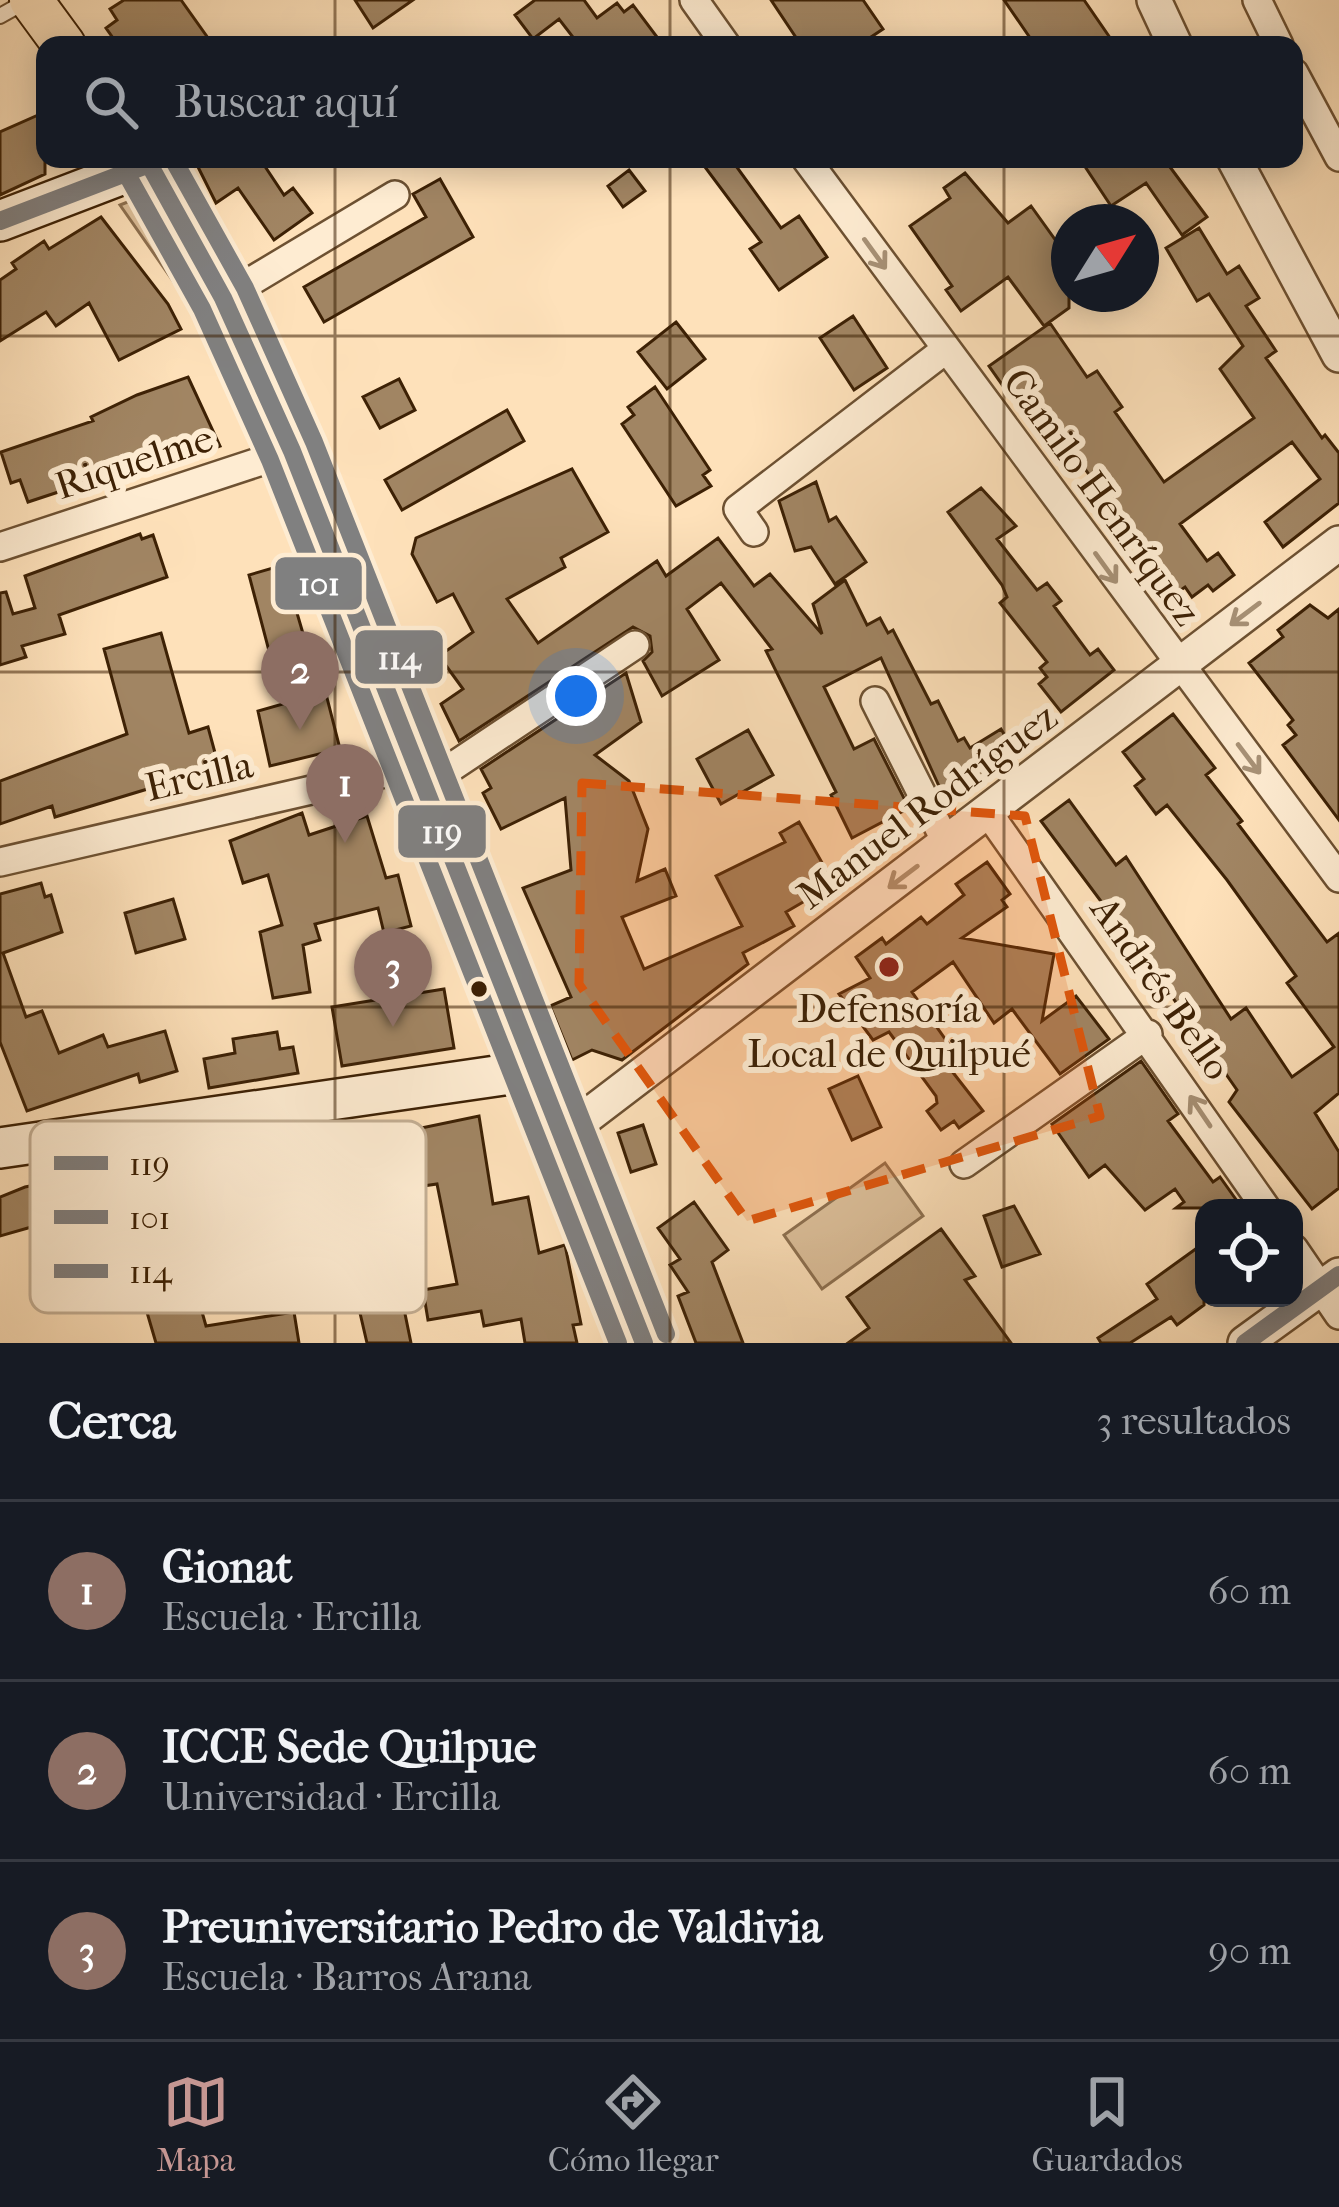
<!DOCTYPE html>
<html lang="es">
<meta charset="utf-8">
<style>
:root{--surface:#171b24;--page:#20242c;--text:#f1f3f6;--muted:#9ea1a6;--line:#363941;--accent:#c59692}
body{margin:0;font-family:"IM FELL French Canon",serif;background:var(--page);color:var(--text)}
.controls{position:absolute;right:36px;bottom:36px;display:grid;overflow:hidden;border-radius:24px;box-shadow:0 6px 30px #0003}
.controls button{width:108px;height:108px;display:grid;place-items:center;padding:0;border:0;border-bottom:3px solid var(--line);background:var(--surface);color:var(--text);font:60px sans-serif}
.compass{position:absolute;left:1051px;top:204px;width:108px;height:108px;border-radius:50%;background:var(--surface);box-shadow:0 6px 30px #0003;rotate:53deg}
.you{position:absolute;left:576px;top:696px;width:42px;height:42px;margin:-30px;border:9px solid #fff;border-radius:50%;background:#1a73e8;box-shadow:0 0 0 18px #1a73e833}
.badge{display:grid;place-items:center;width:78px;height:78px;border-radius:50%;background:var(--accent);color:#fff;font-size:39px;font-weight:700}
.pin{position:absolute;translate:-50% -99px;filter:drop-shadow(0 3px 6px #0008)}
.pin::after{content:'';position:absolute;top:63px;width:42px;height:36px;background:inherit;clip-path:polygon(0 0,100% 0,50% 100%)}
.list{margin:0;padding:0;list-style:none}
h2{display:flex;justify-content:space-between;align-items:center;height:156px;margin:0;padding:0 48px;font-size:51px}
h2 small{font-size:39px;font-weight:400;color:var(--muted)}
.list li{display:grid;grid-template-columns:78px 1fr auto;gap:36px;align-items:center;box-sizing:border-box;height:180px;padding:0 48px;border-top:3px solid var(--line)}
.list b{display:block;font-size:45px;white-space:nowrap}
.list p{margin:0;font-size:39px;white-space:nowrap;color:var(--muted)}
.list em{font-size:39px;font-style:normal;color:var(--muted)}
.icon{flex:none;width:66px;height:66px;fill:none;stroke:currentColor;stroke-width:2;stroke-linecap:round;stroke-linejoin:round}
.map{position:relative;flex:none;width:1339px;height:1343px;overflow:hidden}
.search{position:absolute;background:var(--surface);box-shadow:0 6px 30px #0003;left:36px;right:36px;top:36px;height:132px;display:flex;align-items:center;gap:30px;box-sizing:border-box;padding:0 42px;border-radius:24px;color:var(--muted);font-size:45px}
.sheet{height:696px;background:var(--surface)}
nav{display:flex;justify-content:space-around;align-items:center;box-sizing:border-box;height:168px;border-top:3px solid var(--line);background:var(--surface);font-size:33px;color:var(--muted)}
nav a{display:grid;justify-items:center;gap:6px}
nav .on{color:var(--accent)}
.map>svg:first-child{display:block}
</style>
<div class="map">
<svg width="1339" height="1343" viewBox="0 0 1339 1343">
<rect width="100%" height="100%" fill="#fee1ba"/>
<filter id="stains"><feTurbulence type="fractalNoise" baseFrequency=".00167" numOctaves="4"/><feColorMatrix values="0 0 0 0 .2 0 0 0 0 .09 0 0 0 0 .02 0 0 0 .5 -.17"/></filter>
<radialGradient id="worn" r=".72"><stop offset=".6" stop-color="#630" stop-opacity="0"/><stop offset="1" stop-color="#630" stop-opacity=".3"/></radialGradient>
<path fill="#ddc09b" stroke="#8d7050" stroke-width="3" d="M143,196L212,337L120,205Z
M885,1163L923,1216L822,1289L784,1235Z"/>
<path fill="#a18563" stroke="#3d2105" stroke-width="3" d="M124,0H181L213,45H118L106,28L117,20L110,9Z
M355,0H413L373,28Z
M535,0H584L597,18L617,3L624,12L633,5L663,45H579L559,19L533,39L515,15Z
M771,0H863L883,29L859,45H801Z
M1004,0H1084L1115,45H1035Z
M45,112V174L0,195V132Z
M194,159H260L284,195L293,188L312,213L274,240L238,188L216,203Z
M699,159H731L781,228L799,216L827,257L779,290L750,249L761,242Z
M1080,159H1182L1170,167L1207,217L1182,235L1146,183L1111,206Z
M629,170L645,191L623,207L608,186Z
M965,173L1008,223L1031,206L1069,259V308L1044,326L1008,277L961,311L946,290L952,286L910,226L950,198L944,188Z
M440,179L473,237L324,322L304,287L426,217L413,194Z
M101,217L168,304L181,329L119,360L89,303L56,326L46,312L0,341V280L16,269L12,263L44,241L49,249Z
M1199,228L1227,274L1239,266L1259,298L1246,306L1276,351L1266,358L1322,438L1325,435L1339,453V503L1283,547L1265,522L1320,479L1292,442L1180,524L1207,561L1218,553L1234,575L1213,591L1208,585L1192,597L1185,587L1178,592L1144,552L1068,445L1052,456L989,366L1050,323L1087,377L1097,371L1122,407L1115,412L1164,482L1254,418L1220,369L1243,346L1209,294L1197,301L1166,248Z
M853,316L887,368L854,390L820,338Z
M676,322L705,359L667,389L638,352Z
M188,377L220,446L121,479L119,472L28,502L20,480L11,483L1,452L93,421L91,417L137,395Z
M399,379L415,410L380,428L363,397Z
M655,387L710,470L703,475L711,486L676,506L622,424L634,415L628,407Z
M507,410L524,441L402,510L385,480Z
M572,469L608,532L561,558L565,567L507,599L538,643L657,561L666,576L718,538L754,586L770,574L822,634L813,604L845,580L867,625L880,618L888,633L893,630L931,704L938,701L958,741L964,738L970,748L1001,729L1018,757L948,806L881,658L824,687L854,749L874,739L909,808L852,838L831,795L836,792L766,651L772,649L721,583L687,609L719,660L662,696L643,661L652,652L650,636L633,627L459,741L441,704L463,689L439,656L473,632L453,594L437,602L412,554L416,538Z
M816,482L829,521L836,517L866,562L835,584L811,547L795,551L779,501Z
M981,488L1016,526L997,539L1037,590L1047,583L1061,601L1054,606L1090,655L1098,649L1114,670L1061,712L1039,684L1047,677L1040,668L1047,662L1000,603L1007,597L1002,585L948,512Z
M140,534L142,539L153,535L167,577L59,615L65,634L22,646L26,657L0,665V593L6,592L13,614L35,608L25,576Z
M283,565L304,637L311,635L340,749L270,766L258,711L283,704L249,575Z
M1310,605L1328,618L1339,609V820L1283,745L1296,735L1288,725L1293,720L1249,663L1283,637L1278,630Z
M161,633L189,733L208,727L221,775L186,785L184,778L55,817L52,806L0,824V781L127,734L104,649Z
M626,673L641,722L595,755L629,781L648,829L637,881L665,869L676,896L622,917L644,969L742,926L716,876L785,842L780,833L799,822L834,884L786,912L794,926L743,953L748,964L622,1060L592,1050L572,1060L550,1006L571,997L523,888L571,870L565,798L501,829L483,793L491,788L481,769Z
M1173,714L1215,768L1206,775L1242,821L1238,824L1327,942L1339,933V1093L1315,1113L1339,1152V1188L1312,1209L1229,1102L1237,1090L1168,991L1041,821L1069,800L1116,865L1126,857L1231,1019L1246,1008L1292,1077L1334,1047L1287,983L1296,976L1227,880L1167,805L1156,814L1135,786L1144,779L1123,752Z
M748,730L773,775L721,804L697,759Z
M302,813L309,835L367,816L386,878L398,875L411,926L384,933L378,908L315,924L320,940L303,945L310,992L273,998L260,932L282,925L268,875L243,883L230,841Z
M987,862L1010,894L1002,900L1007,907L962,938L1054,954L1042,1021L1076,996L1109,1039L1060,1074L1012,1009L994,1023L953,962L912,992L955,1053L944,1061L983,1111L959,1128L954,1121L941,1130L927,1111L937,1103L936,1096L889,1032L873,1040L839,994L870,978L856,957L882,938L886,944L921,917L927,924L964,895L956,884Z
M41,883L45,897L51,895L62,932L3,953L26,1017L42,1011L59,1053L103,1035L108,1047L165,1031L177,1071L140,1082L138,1074L27,1111L0,1042V894Z
M173,899L185,939L136,953L125,913Z
M444,989L454,1048L342,1066L332,1007Z
M277,1032L280,1049L293,1047L298,1073L209,1088L204,1059L235,1053L233,1039Z
M1141,1061L1178,1114L1168,1121L1213,1182L1220,1177L1242,1208H1176L1184,1202L1175,1189L1145,1210L1105,1165L1089,1177L1052,1124Z
M858,1076L881,1127L852,1140L829,1089Z
M479,1116L493,1204L528,1197L539,1253L565,1245L581,1324L573,1325L577,1343H525L521,1319L484,1326L481,1311L428,1320L423,1290L457,1284L437,1184L389,1191L387,1179L361,1186L354,1142Z
M643,1125L656,1164L631,1172L618,1133Z
M304,1135L307,1147L311,1145L319,1186L155,1230L164,1274L189,1266L206,1326L294,1312L299,1343H156L131,1258L47,1278L35,1226L0,1236V1197L25,1187L141,1164L143,1173Z
M694,1202L728,1250L712,1262L743,1343H696L678,1296L688,1292L670,1265L680,1259L658,1228Z
M1014,1206L1040,1254L1002,1267L984,1216Z
M941,1229L975,1276L965,1280L1011,1343H848L869,1328L847,1297Z
M1204,1243V1305L1177,1325L1171,1317L1130,1343H1101L1098,1338L1157,1299L1147,1284Z
M403,1304L411,1343H367L360,1313Z"/>
<g fill="none" stroke-linecap="round" stroke-linejoin="round">
<defs>
<path id="service" d="M0,16L25,2"/>
<path id="minor" d="M694,0L726,45
M1257,0L1279,45
M1294,73L1339,157
M806,159L1339,878
M223,298L395,195
M754,532L738,509L945,350
M0,547L292,451
M875,701L947,844
M422,787L635,645
M989,814L1266,1208
M0,862L415,766
M964,1164L1148,1034
M1294,1249L1339,1315"/>
<path id="tertiary" d="M1154,0L1175,45
M1234,159L1339,355
M564,1134L1339,543
M1245,1343L1339,1275"/>
<path id="secondary" d="M0,221L149,164
M0,1148L537,1070"/>
<path id="primary" d="M31,0L64,45
M146,159L223,298L292,451L644,1343"/>
</defs>
<use href="#service" stroke="#6d5132" stroke-width="18"/>
<use href="#minor" stroke="#6d5132" stroke-width="32"/>
<use href="#tertiary" stroke="#6d5132" stroke-width="38"/>
<use href="#secondary" stroke="#3d2105" stroke-width="44"/>
<use href="#primary" stroke="#3d2105" stroke-width="46"/>
<use href="#service" stroke="#feecd2" stroke-width="14"/>
<use href="#minor" stroke="#feecd2" stroke-width="27"/>
<use href="#tertiary" stroke="#feecd2" stroke-width="33"/>
<use href="#secondary" stroke="#feecd2" stroke-width="39"/>
<use href="#primary" stroke="#fee1ba" stroke-width="42"/>
<defs>
<path id="bus-1" d="M149,164L223,298L292,451L644,1343
M0,221L149,164
M1245,1343L1339,1275"/>
<path id="bus-2" d="M125,171L202,309L270,460L618,1343"/>
<path id="bus-3" d="M173,159L245,288L314,442L666,1334"/>
</defs>
<use href="#bus-1" stroke="#feecd2" stroke-width="27"/>
<use href="#bus-2" stroke="#feecd2" stroke-width="27"/>
<use href="#bus-3" stroke="#feecd2" stroke-width="27"/>
<use href="#bus-1" stroke="#808080" stroke-width="18"/>
<use href="#bus-2" stroke="#808080" stroke-width="18"/>
<use href="#bus-3" stroke="#808080" stroke-width="18"/>
</g>
<defs><path id="oneway-shaft" d="M-6 0H5M1.5-3L5.5 0L1.5 3" fill="none" stroke-width="1.6" stroke-linecap="round" stroke-linejoin="round" transform="scale(3)"/></defs>
<g stroke="#a79176">
<use href="#oneway-shaft" transform="translate(875 254) rotate(54)"/>
<use href="#oneway-shaft" transform="translate(1106 568) rotate(54)"/>
<use href="#oneway-shaft" transform="translate(1245 614) rotate(143)"/>
<use href="#oneway-shaft" transform="translate(1249 759) rotate(53)"/>
<use href="#oneway-shaft" transform="translate(903 877) rotate(143)"/>
<use href="#oneway-shaft" transform="translate(1200 1111) rotate(-124)"/>
</g>
<path fill="#df560c" fill-opacity="0.2" stroke="#df560c" stroke-width="9" stroke-dasharray="24 15" stroke-linejoin="round" d="M582,783L1025,816L1100,1116L747,1221L579,984Z"/>
<path fill="none" stroke="#3d2105" stroke-width="3" stroke-opacity="0.55" d="M335,0V45M670,0V45M1004,0V45M335,159V1343M670,159V1343M1004,159V1343M0,336H1339M0,672H1339M0,1007H1339"/>
<circle fill="#8f2418" stroke="#feecd2" stroke-width="4.5" cx="889" cy="967" r="12"/>
<circle fill="#3d2105" stroke="#feecd2" stroke-width="4.5" cx="479" cy="989" r="10"/>
<g text-anchor="middle" dominant-baseline="central" stroke-width="12" stroke-linejoin="round" paint-order="stroke">
<g font-size="39" fill="#3d2105" stroke="#feecd2">
<text transform="translate(134 462) rotate(-18)">Riquelme</text>
<text transform="translate(1102 497) rotate(54)">Camilo Henríquez</text>
<text transform="translate(199 776) rotate(-13)">Ercilla</text>
<text transform="translate(927 806) rotate(-37)">Manuel Rodríguez</text>
<text transform="translate(1161 988) rotate(55)">Andrés Bello</text>
</g>
<g font-size="39" fill="#3d2105" stroke="#feecd2">
<text x="889" y="1009">Defensoría<tspan x="889" dy="45">Local de Quilpué</tspan></text>
</g>
</g>
<rect x="30" y="1121" width="396" height="192" rx="18" fill="#feecd2" stroke="#c4af94" stroke-width="3"/>
<rect x="54" y="1156" width="54" height="14" fill="#808080"/>
<rect x="54" y="1210" width="54" height="14" fill="#808080"/>
<rect x="54" y="1264" width="54" height="14" fill="#808080"/>
<g font-size="33" fill="#3d2105">
<text x="129" y="1175">119</text>
<text x="129" y="1229">101</text>
<text x="129" y="1283">114</text>
</g>
<g stroke="#feecd2" stroke-width="4.5">
<rect x="273" y="555" width="91" height="57" rx="12" fill="#808080"/>
<rect x="353" y="628" width="92" height="58" rx="12" fill="#808080"/>
<rect x="396" y="803" width="92" height="57" rx="12" fill="#808080"/>
</g>
<g font-size="33" text-anchor="middle" font-weight="bold" fill="#fff">
<text x="319" y="595">101</text>
<text x="399" y="669">114</text>
<text x="442" y="843">119</text>
</g>
<rect width="100%" height="100%" filter="url(#stains)"/>
<rect width="100%" height="100%" fill="url(#worn)"/>
</svg>
<div class="controls">
<button><svg class="icon" aria-label="locate" viewBox="0 0 24 24"><circle cx="12" cy="12" r="6"/><path d="M12 2v4M12 18v4M2 12h4M18 12h4"/></svg></button>
</div>
<svg class="compass" viewBox="-18 -18 36 36"><path d="M0-13l5 13h-10z" fill="#e53935"/><path d="M0 13l5-13h-10z" fill="#9ea1a6"/></svg>
<div class="you"></div>
<div class="pin badge" style="left:345px;top:843px;background:#8d6e63">1</div>
<div class="pin badge" style="left:300px;top:730px;background:#8d6e63">2</div>
<div class="pin badge" style="left:393px;top:1027px;background:#8d6e63">3</div>
<div class="search"><svg class="icon" aria-label="search" viewBox="0 0 24 24"><circle cx="10" cy="10" r="6"/><path d="M15 15l6 6"/></svg>Buscar aquí</div>
</div>
<section class="sheet">
<h2>Cerca<small>3 resultados</small></h2>
<ul class="list">
<li><span class="badge" style="background:#8d6e63">1</span><div><b>Gionat</b><p>Escuela · Ercilla</p></div><em>60 m</em></li>
<li><span class="badge" style="background:#8d6e63">2</span><div><b>ICCE Sede Quilpue</b><p>Universidad · Ercilla</p></div><em>60 m</em></li>
<li><span class="badge" style="background:#8d6e63">3</span><div><b>Preuniversitario Pedro de Valdivia</b><p>Escuela · Barros Arana</p></div><em>90 m</em></li>
</ul>
</section>
<nav>
<a class="on"><svg class="icon" aria-label="map" viewBox="0 0 24 24"><path d="M3 6l6-2 6 2 6-2v14l-6 2-6-2-6 2zM9 4v14M15 6v14"/></svg>Mapa</a>
<a><svg class="icon" aria-label="directions" viewBox="0 0 24 24"><path d="M12 3l9 9-9 9-9-9zM9 14v-3h6M13 9l2 2-2 2"/></svg>Cómo llegar</a>
<a><svg class="icon" aria-label="saved" viewBox="0 0 24 24"><path d="M7 4h10v16l-5-4-5 4z"/></svg>Guardados</a>
</nav>
